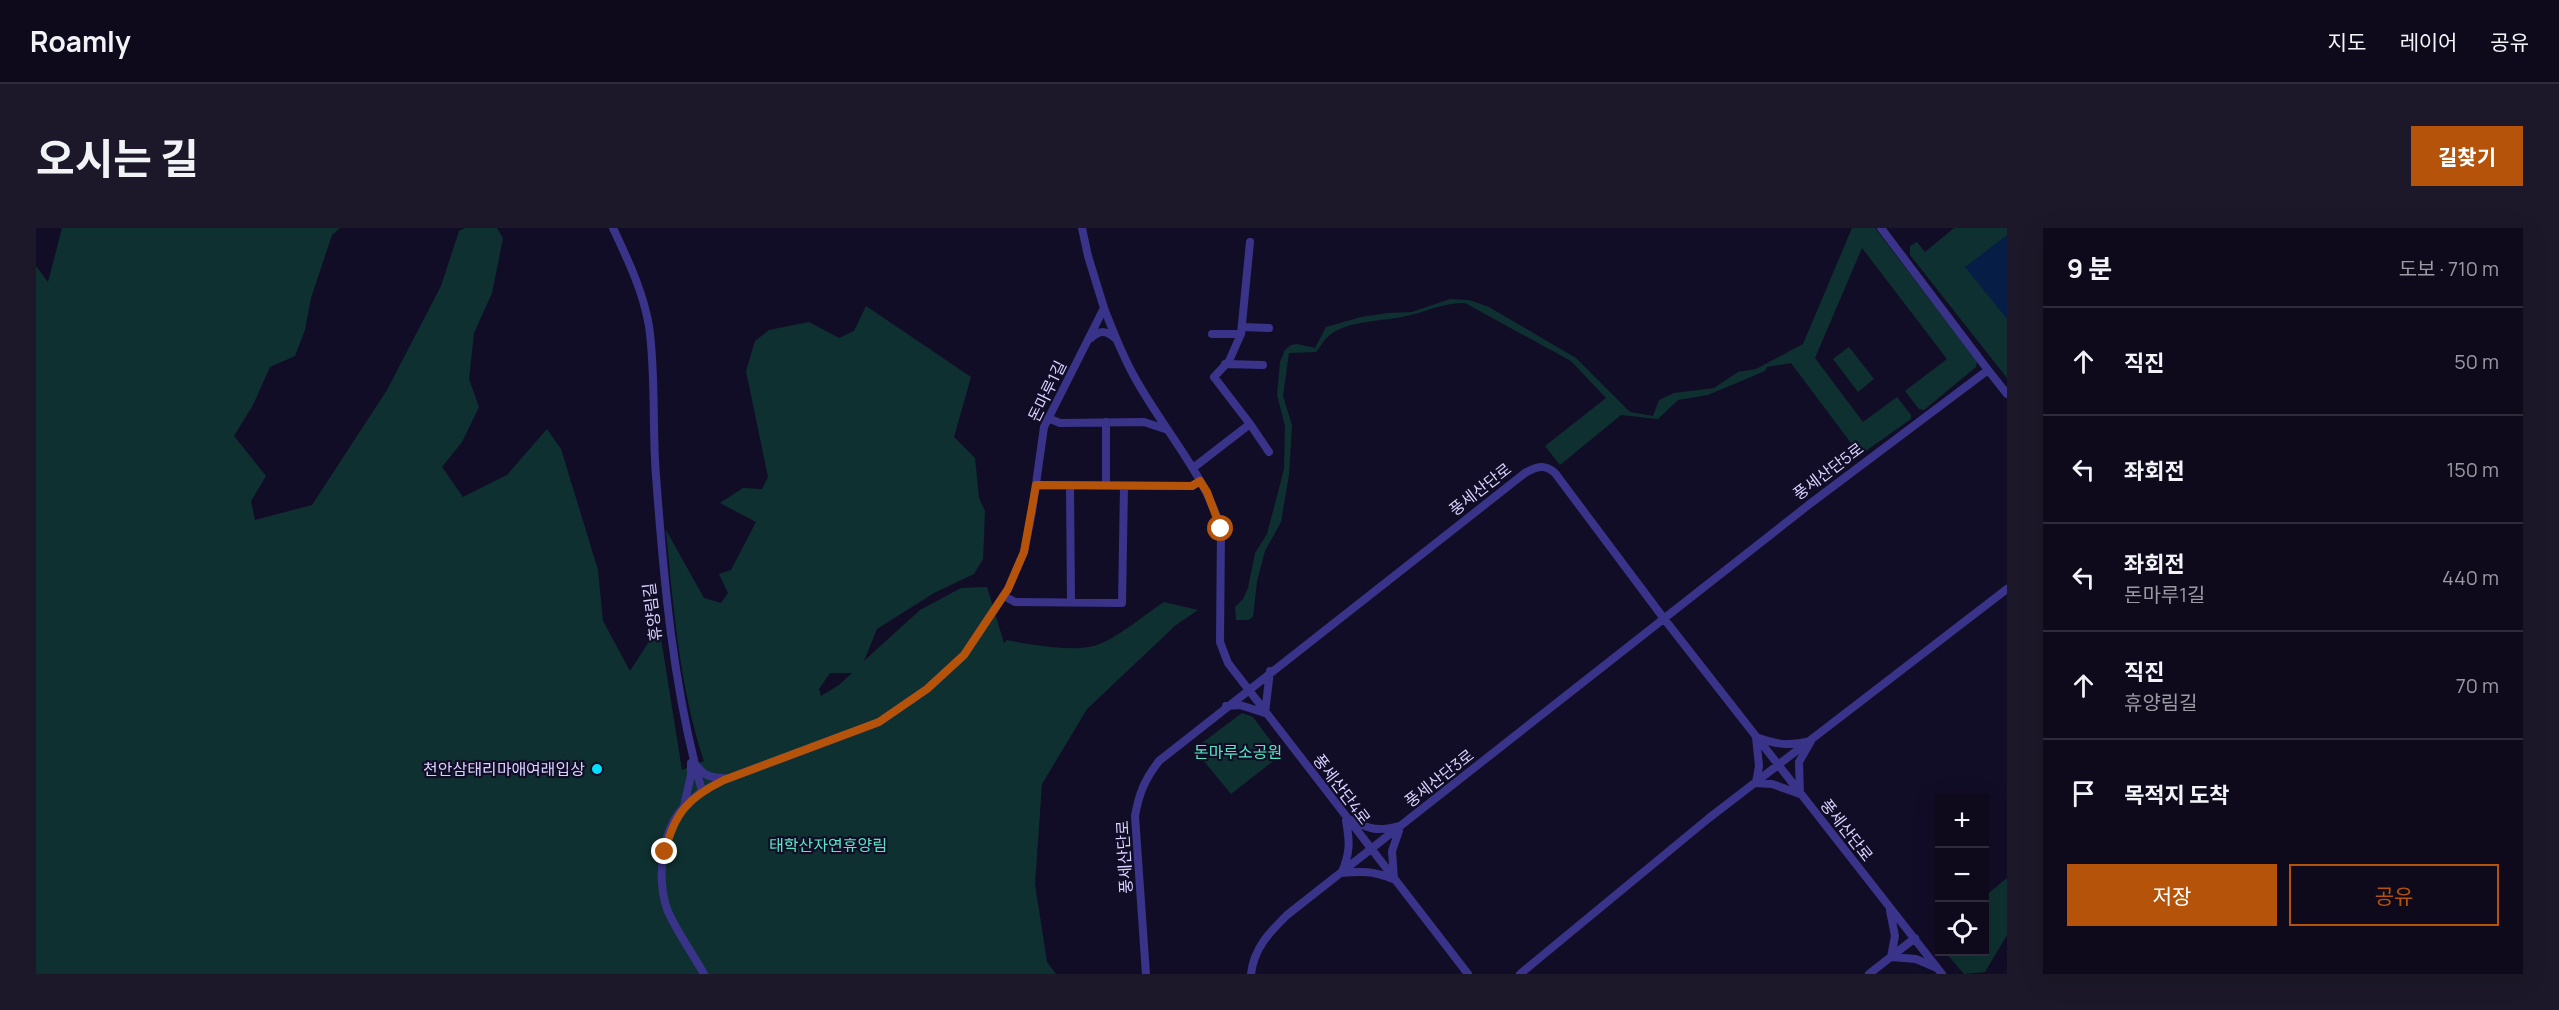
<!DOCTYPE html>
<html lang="ko">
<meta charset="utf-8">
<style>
:root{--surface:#0e0a1c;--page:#1c1829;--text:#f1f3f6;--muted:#9b9aa3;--line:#2e2b3b;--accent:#b45309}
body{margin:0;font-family:Manrope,"Noto Sans KR",sans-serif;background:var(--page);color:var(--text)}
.controls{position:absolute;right:18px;bottom:18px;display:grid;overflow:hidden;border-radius:0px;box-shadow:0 6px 24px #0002}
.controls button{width:54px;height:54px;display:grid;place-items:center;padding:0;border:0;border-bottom:2px solid var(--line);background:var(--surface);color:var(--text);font:30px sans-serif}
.stop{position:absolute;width:18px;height:18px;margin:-14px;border:4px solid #b45309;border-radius:50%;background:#fff}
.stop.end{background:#b45309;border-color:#fff;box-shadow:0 2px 6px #0008}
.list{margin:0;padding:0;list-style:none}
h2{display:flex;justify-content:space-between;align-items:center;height:78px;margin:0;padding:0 24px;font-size:26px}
h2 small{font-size:20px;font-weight:400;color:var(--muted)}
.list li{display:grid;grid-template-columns:39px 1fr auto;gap:18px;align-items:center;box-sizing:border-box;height:108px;padding:0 24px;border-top:2px solid var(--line)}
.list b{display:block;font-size:22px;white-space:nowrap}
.list p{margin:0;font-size:20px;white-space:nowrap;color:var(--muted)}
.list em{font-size:20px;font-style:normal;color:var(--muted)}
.actions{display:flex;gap:12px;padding:18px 24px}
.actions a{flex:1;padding:14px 0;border:2px solid var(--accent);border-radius:0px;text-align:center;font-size:21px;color:var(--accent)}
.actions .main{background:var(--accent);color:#fff}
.icon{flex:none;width:33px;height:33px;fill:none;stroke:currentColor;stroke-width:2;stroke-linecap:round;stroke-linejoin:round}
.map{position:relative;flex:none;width:1971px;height:746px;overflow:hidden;border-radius:0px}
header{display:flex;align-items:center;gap:36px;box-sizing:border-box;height:84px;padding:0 30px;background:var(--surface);border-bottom:2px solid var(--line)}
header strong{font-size:28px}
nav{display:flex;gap:33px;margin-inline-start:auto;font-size:21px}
.intro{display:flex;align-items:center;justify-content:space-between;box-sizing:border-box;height:144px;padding:0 36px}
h1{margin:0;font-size:42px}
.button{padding:15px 27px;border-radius:0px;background:var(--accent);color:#fff;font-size:21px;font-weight:700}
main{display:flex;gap:36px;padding:0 36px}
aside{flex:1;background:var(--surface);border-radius:0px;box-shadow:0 6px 24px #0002}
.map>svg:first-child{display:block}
</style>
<header>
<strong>Roamly</strong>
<nav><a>지도</a><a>레이어</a><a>공유</a></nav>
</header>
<div class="intro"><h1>오시는 길</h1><a class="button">길찾기</a></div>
<main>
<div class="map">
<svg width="1971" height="746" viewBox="0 0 1971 746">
<rect width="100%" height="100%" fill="#120d26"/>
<path fill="#0f3030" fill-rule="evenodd" d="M26,0H304L296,7L275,70L269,102L259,128L234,139L217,177L198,208L230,248L215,273L219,292L276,277L351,162L405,58L423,3L429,0H461L467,10L456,65L438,105L433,151L443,179L426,214L406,239L427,269L471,247L511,201L525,221L562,342L567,393L594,443L623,398L646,542L668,533C644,462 637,377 630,302L668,370L685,375L692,365L683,346L695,342L720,294L684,275L707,260L726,261L732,249L710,143L719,113L733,102L773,94L803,110L818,103L830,78L935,149L918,209L939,230L943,270L949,283L947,331L938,346L898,365L841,401L828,433L884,382L925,360L951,359L968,415L971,412C994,417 1045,426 1066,415C1088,405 1108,387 1128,374L1162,382L1140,397L1051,481L1006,556L999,656L1011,734L1020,746H0V38L12,54ZM794,445H816L803,457L785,468L783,461Z
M1816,0H1839L1941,133L1940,139L1888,182L1883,181L1869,163L1911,131L1826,20L1779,130L1827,194L1861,169L1875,187V191L1824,227L1755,135L1731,139L1729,143L1672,167L1642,172L1622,191L1585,187L1524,237L1509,218L1570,170L1535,133L1429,75C1407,74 1388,85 1366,89C1346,93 1312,93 1295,106C1289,110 1285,118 1280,124L1253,125L1247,168L1256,197L1253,247L1245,294L1229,323L1221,353L1217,389L1212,392H1200L1199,379L1207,371L1212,360L1219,325L1231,306L1248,241L1249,198L1241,167L1244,134L1249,122L1255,117L1261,116L1279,120L1290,99L1325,89L1352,85L1376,84L1414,71L1433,72L1453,79L1540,130L1594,184L1617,188L1623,172L1638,165L1678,160L1702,144L1720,141L1767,116Z
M1918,0H1971V150L1874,27V18L1881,14L1889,24Z
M1813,119L1838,151L1822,164L1797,131Z
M1206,485L1217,489L1245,527L1195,566L1158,521Z
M1971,650V707L1949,744L1928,746L1909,724H1948L1949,668Z"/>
<path fill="#061d46" d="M1971,7V91L1929,39Z"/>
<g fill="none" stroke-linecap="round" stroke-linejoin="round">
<path stroke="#393489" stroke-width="8" d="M577,0C592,32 607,63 613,98C620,147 616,199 620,248C628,355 637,460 666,563C659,569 651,575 645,582C625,607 621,651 631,681C638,699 658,728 668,746
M1845,0L1952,142
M1068,80C1077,103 1086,127 1098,148C1126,200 1168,244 1185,301L1184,414L1192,435L1432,746
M1206,99L1233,100
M1176,106H1205
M1055,110C1065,101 1071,103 1080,111
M1189,136L1227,137
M1012,190L1024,195L1108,194L1132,202
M1070,194V257
M1214,196L1233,224
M1157,240L1214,196L1178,149L1193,133L1205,106L1214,14
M1000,257L1156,258L1164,253
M1034,257L1035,374
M968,368L979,374L1086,375L1088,258
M1190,478L1204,477L1229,485L1234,443
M1720,509C1741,517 1753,518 1775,513L1763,534L1764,566L1736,556L1720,555L1723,538Z
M661,538C668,548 676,550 688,550
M666,563L688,552L843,494L891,461L928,427L972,361L988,324L996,284L1008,199L1068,80L1052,28L1046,0
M648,578L655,547V535
M1313,591C1333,601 1340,604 1363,598
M1306,644C1314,625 1314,614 1310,593
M1305,645C1326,643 1338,643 1357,651
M1358,651L1356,623L1363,603
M1854,683L1859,708L1855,729L1880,731L1901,740
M1110,746L1099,588C1103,565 1109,551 1123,533L1489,245C1501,238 1509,236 1519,245L1629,392L1906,746
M1215,746C1218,720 1233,705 1251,687L1775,275L1952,142L1971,166
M1484,746L1673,590L1971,361
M1833,746L1879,710"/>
</g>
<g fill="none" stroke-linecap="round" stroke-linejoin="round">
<path stroke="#b45309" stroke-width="8" d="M629,624C638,585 653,569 688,552L843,494L891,461L928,427L972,361L988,324L1000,257L1156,258L1164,253L1171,264L1185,301"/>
</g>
<circle fill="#00e1fd" stroke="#120d26" stroke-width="2" cx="561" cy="541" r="6"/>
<g text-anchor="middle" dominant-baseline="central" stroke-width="4.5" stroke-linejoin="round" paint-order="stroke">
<g font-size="16" fill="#d8d2ff" stroke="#120d26">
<text transform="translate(1011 163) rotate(-64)">돈마루1길</text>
<text transform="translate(1792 243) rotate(-37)">풍세산단5로</text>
<text transform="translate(1444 261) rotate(-38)">풍세산단로</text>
<text transform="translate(616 384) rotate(-97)">휴양림길</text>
<text transform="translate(1403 550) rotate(-38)">풍세산단3로</text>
<text transform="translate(1306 561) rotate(53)">풍세산단4로</text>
<text transform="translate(1811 602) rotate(52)">풍세산단로</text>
<text transform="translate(1088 629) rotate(-93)">풍세산단로</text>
</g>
<g font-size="16" fill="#55e8c5" stroke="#120d26">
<text x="1202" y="524">돈마루소공원</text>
<text x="792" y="617">태학산자연휴양림</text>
</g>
<g font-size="16" fill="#d8d2ff" stroke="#120d26" text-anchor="end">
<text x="549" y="541">천안삼태리마애여래입상</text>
</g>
</g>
</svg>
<div class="controls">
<button>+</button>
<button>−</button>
<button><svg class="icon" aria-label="locate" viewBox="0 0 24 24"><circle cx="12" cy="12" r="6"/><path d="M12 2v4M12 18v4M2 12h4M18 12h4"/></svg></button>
</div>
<div class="stop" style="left:1185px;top:301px"></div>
<div class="stop end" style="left:629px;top:624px"></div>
</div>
<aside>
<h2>9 분<small>도보 · 710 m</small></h2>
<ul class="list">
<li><svg class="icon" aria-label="ahead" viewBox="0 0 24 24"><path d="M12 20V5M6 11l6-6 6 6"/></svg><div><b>직진</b></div><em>50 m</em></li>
<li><svg class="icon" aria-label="left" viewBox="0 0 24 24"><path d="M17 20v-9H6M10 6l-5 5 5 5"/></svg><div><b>좌회전</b></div><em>150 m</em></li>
<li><svg class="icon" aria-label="left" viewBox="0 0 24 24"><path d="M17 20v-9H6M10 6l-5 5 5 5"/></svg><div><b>좌회전</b><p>돈마루1길</p></div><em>440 m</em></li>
<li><svg class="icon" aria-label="ahead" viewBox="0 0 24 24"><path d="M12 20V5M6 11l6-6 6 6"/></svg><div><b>직진</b><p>휴양림길</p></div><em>70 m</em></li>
<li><svg class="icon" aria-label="arrive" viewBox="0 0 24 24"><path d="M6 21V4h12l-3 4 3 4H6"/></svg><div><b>목적지 도착</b></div></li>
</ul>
<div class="actions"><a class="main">저장</a><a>공유</a></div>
</aside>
</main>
